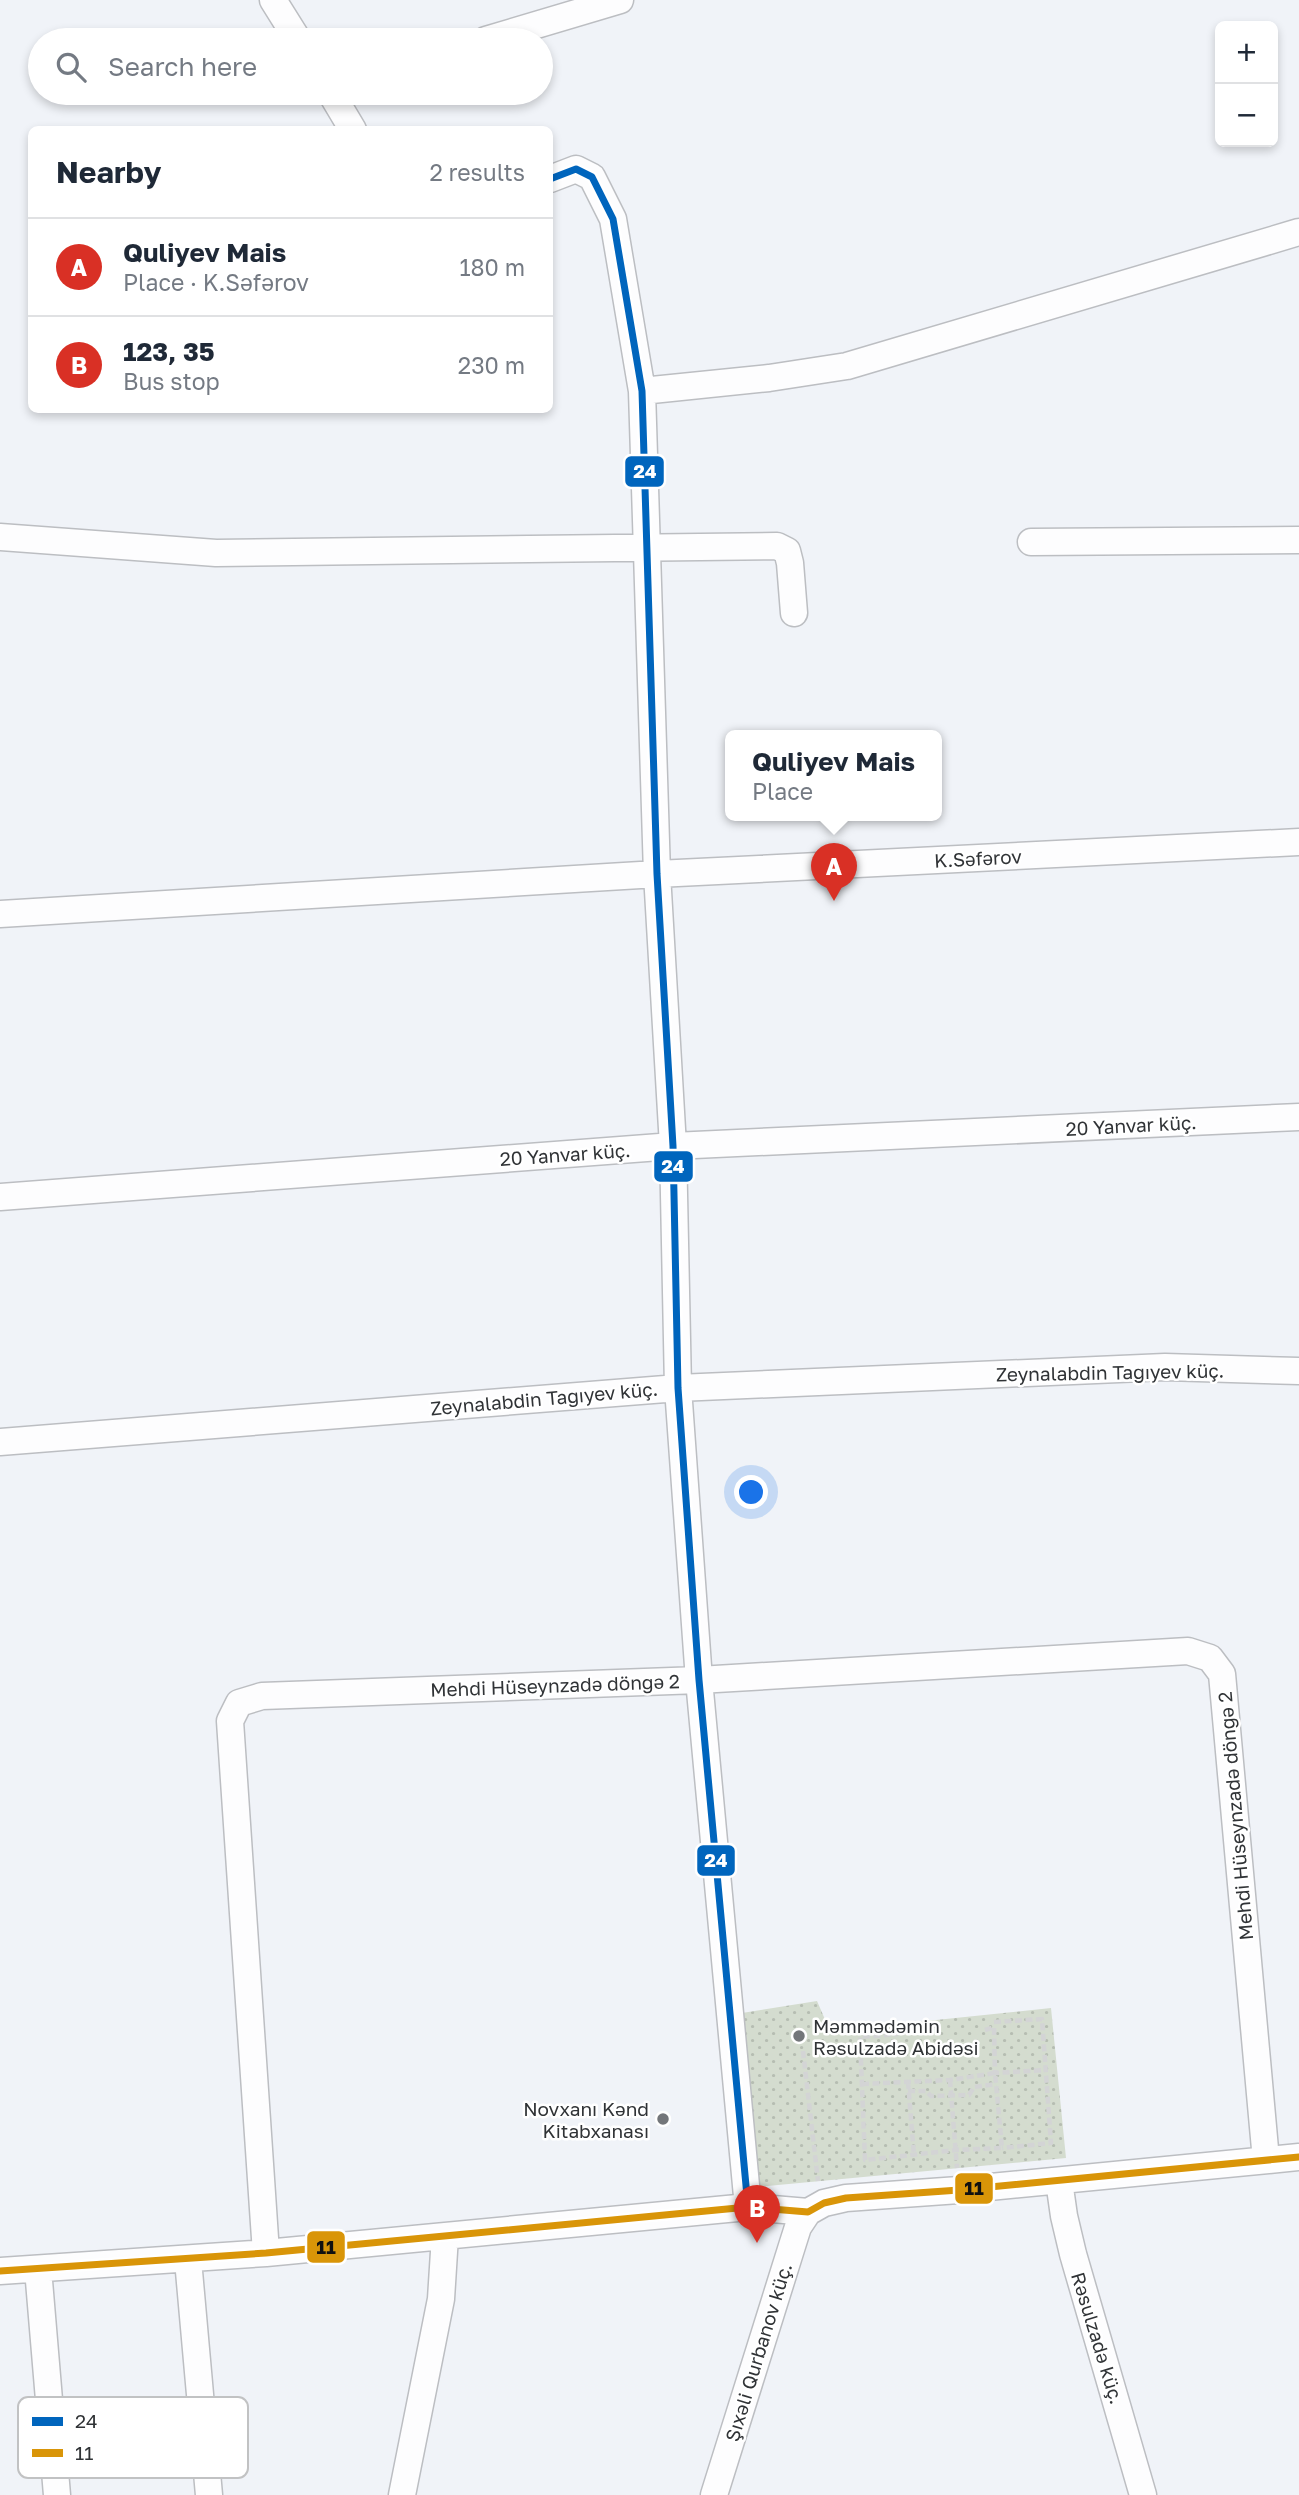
<!DOCTYPE html>
<meta charset="utf-8">
<style>
:root{--surface:#fff;--page:#f6f6f7;--text:#1f2937;--muted:#747a83;--line:#e0e1e3;--accent:#d93025}
body{margin:0;font-family:"Golos Text",sans-serif;background:var(--page);color:var(--text)}
.controls{position:absolute;right:21px;top:21px;display:grid;overflow:hidden;border-radius:10px;box-shadow:0 4px 10px #0003}
.controls button{width:63px;height:63px;display:grid;place-items:center;padding:0;border:0;border-bottom:2px solid var(--line);background:var(--surface);color:var(--text);font:35px sans-serif}
.you{position:absolute;left:752px;top:1493px;width:24px;height:24px;margin:-18px;border:5px solid #fff;border-radius:50%;background:#1a73e8;box-shadow:0 0 0 10px #1a73e833}
.badge{display:grid;place-items:center;width:46px;height:46px;border-radius:50%;background:var(--accent);color:#fff;font-size:23px;font-weight:700}
.pin{position:absolute;translate:-50% -58px;filter:drop-shadow(0 2px 4px #0008)}
.pin::after{content:'';position:absolute;top:37px;width:24px;height:21px;background:inherit;clip-path:polygon(0 0,100% 0,50% 100%)}
.popup{position:absolute;left:725px;top:730px;width:217px;height:91px;box-sizing:border-box;display:grid;place-content:center;border-radius:10px;background:var(--surface);filter:drop-shadow(0 2px 5px #0005);font-size:23px;white-space:nowrap;color:var(--muted)}
.popup b{font-size:26px;color:var(--text)}
.popup::after{content:'';position:absolute;left:50%;top:100%;margin-left:-14px;border:14px solid transparent;border-top-color:var(--surface)}
.list{margin:0;padding:0;list-style:none}
h2{display:flex;justify-content:space-between;align-items:center;height:91px;margin:0;padding:0 28px;font-size:30px}
h2 small{font-size:23px;font-weight:400;color:var(--muted)}
.list li{display:grid;grid-template-columns:46px 1fr auto;gap:21px;align-items:center;box-sizing:border-box;height:98px;padding:0 28px;border-top:2px solid var(--line)}
.list b{display:block;font-size:26px;white-space:nowrap}
.list p{margin:0;font-size:23px;white-space:nowrap;color:var(--muted)}
.list em{font-size:23px;font-style:normal;color:var(--muted)}
.icon{flex:none;width:38px;height:38px;fill:none;stroke:currentColor;stroke-width:2;stroke-linecap:round;stroke-linejoin:round}
.map{position:relative;flex:none;width:1299px;height:2495px;overflow:hidden}
.search{position:absolute;background:var(--surface);box-shadow:0 4px 10px #0003;left:28px;top:28px;width:525px;height:77px;display:flex;align-items:center;gap:18px;box-sizing:border-box;padding:0 24px;border-radius:38px;color:var(--muted);font-size:26px}
.panel{position:absolute;background:var(--surface);box-shadow:0 4px 10px #0003;left:28px;top:126px;width:525px;height:287px;border-radius:10px}
.map>svg:first-child{display:block}
</style>
<div class="map">
<svg width="1299" height="2495" viewBox="0 0 1299 2495">
<defs>
<pattern id="park-dots" width="8" height="8" patternUnits="userSpaceOnUse" patternTransform="scale(1.75)"><rect width="8" height="8" fill="#d4dccf"/><path d="M2 2h.1M6 6h.1" fill="none" stroke="#b6bdb2" stroke-width="1.8" stroke-linecap="round"/></pattern>
</defs>
<rect width="100%" height="100%" fill="#f0f3f8"/>
<path fill="url(#park-dots)" d="M817,2001L830,2031L1051,2008L1066,2158L756,2187L742,2013Z"/>
<g fill="none" stroke-linecap="round" stroke-linejoin="round">
<defs>
<path id="street" d="M273,0L298,40
M486,40L620,0
M331,93L353,130
M550,179L576,169L592,177L613,219L642,391L657,874L673,1146L678,1388L699,1680L748,2207
M642,391L769,378L847,366L1299,232
M0,537L216,553L777,546L787,551L790,563L794,613
M1031,542L1299,540
M0,914L657,874L1299,842
M0,1197L673,1146L1299,1117
M0,1442L678,1388L1165,1367L1299,1371
M1059,2181L1064,2216L1073,2254L1143,2495
M266,2253L230,1721L239,1703L262,1696L699,1680L1188,1651L1210,1658L1222,1674L1266,2160
M188,2260L209,2495
M38,2269L57,2495
M0,2271L266,2253L748,2207L808,2212L824,2203L846,2198L959,2190L1299,2157
M402,2495L441,2299L445,2236
M714,2495L792,2246L798,2227L808,2212"/>
</defs>
<use href="#street" stroke="#bcbec2" stroke-width="29"/>
<path stroke="#d3d4d5" stroke-width="4.5" stroke-dasharray="7 3.5" stroke-linecap="butt" d="M994,2022L1042,2019L1051,2143L1002,2148
M985,2030L994,2027L995,2073L1046,2070
M803,2051L818,2181
M950,2080L957,2168
M908,2082L914,2155
M862,2084L950,2080L995,2073L1002,2148L956,2150L865,2160L860,2037L898,2034
M908,2091H926L931,2096L969,2095L974,2087L996,2084"/>
<use href="#street" stroke="#fdfdfe" stroke-width="26"/>
<defs>
<path id="bus-1" d="M550,179L576,169L592,177L613,219L642,391L657,874L673,1146L678,1388L699,1680L748,2207"/>
<path id="bus-2" d="M0,2271L266,2253L748,2207L808,2212L824,2203L846,2198L959,2190L1299,2157"/>
</defs>
<use href="#bus-1" stroke="#fff" stroke-width="12"/>
<use href="#bus-2" stroke="#fff" stroke-width="12"/>
<use href="#bus-1" stroke="#0065bd" stroke-width="7"/>
<use href="#bus-2" stroke="#d99508" stroke-width="7"/>
</g>
<g fill="#73767a" stroke="#fff" stroke-width="2.5">
<circle cx="799" cy="2036" r="7"/>
<circle cx="663" cy="2119" r="7"/>
</g>
<g text-anchor="middle" dominant-baseline="central" stroke-width="5" stroke-linejoin="round" paint-order="stroke">
<g font-size="19" fill="#303336" stroke="#fff">
<text transform="translate(978 858) rotate(-3)">K.Səfərov</text>
<text transform="translate(1131 1125) rotate(-3)">20 Yanvar küç.</text>
<text transform="translate(565 1154) rotate(-4)">20 Yanvar küç.</text>
<text transform="translate(1110 1372) rotate(-1)">Zeynalabdin Tağıyev küç.</text>
<text transform="translate(544 1398) rotate(-5)">Zeynalabdin Tağıyev küç.</text>
<text transform="translate(555 1685) rotate(-2)">Mehdi Hüseynzadə döngə 2</text>
<text transform="translate(1235 1816) rotate(-95)">Mehdi Hüseynzadə döngə 2</text>
<text transform="translate(1098 2338) rotate(73)">Rəsulzadə küç.</text>
<text transform="translate(758 2352) rotate(-73)">Şıxəli Qurbanov küç.</text>
</g>
<g font-size="19" fill="#303336" stroke="#fff" text-anchor="start">
<text x="813" y="2025">Məmmədəmin<tspan x="813" dy="22">Rəsulzadə Abidəsi</tspan></text>
<text x="649" y="2108" text-anchor="end">Novxanı Kənd<tspan x="649" dy="22">Kitabxanası</tspan></text>
</g>
</g>
<rect x="18" y="2397" width="230" height="81" rx="10" fill="#fff" stroke="#c1c2c3" stroke-width="2"/>
<rect x="32" y="2417" width="31" height="9" fill="#0065bd"/>
<rect x="32" y="2449" width="31" height="8" fill="#d99508"/>
<g font-size="19" fill="#303336">
<text x="75" y="2428">24</text>
<text x="75" y="2460">11</text>
</g>
<g stroke="#fff" stroke-width="2.5">
<rect x="624" y="455" width="41" height="33" rx="7" fill="#0065bd"/>
<rect x="653" y="1150" width="41" height="33" rx="7" fill="#0065bd"/>
<rect x="696" y="1844" width="40" height="33" rx="7" fill="#0065bd"/>
<rect x="954" y="2172" width="40" height="33" rx="7" fill="#d99508"/>
<rect x="306" y="2230" width="40" height="34" rx="7" fill="#d99508"/>
</g>
<g font-size="19" text-anchor="middle" font-weight="bold" fill="#fff">
<text x="645" y="478">24</text>
<text x="673" y="1173">24</text>
<text x="716" y="1867">24</text>
</g>
<g font-size="19" text-anchor="middle" font-weight="bold" fill="#111">
<text x="974" y="2195">11</text>
<text x="326" y="2254">11</text>
</g>
</svg>
<div class="controls">
<button>+</button>
<button>−</button>
</div>
<div class="you"></div>
<div class="pin badge" style="left:834px;top:901px">A</div>
<div class="popup"><b>Quliyev Mais</b>Place</div>
<div class="pin badge" style="left:757px;top:2243px">B</div>
<div class="search"><svg class="icon" aria-label="search" viewBox="0 0 24 24"><circle cx="10" cy="10" r="6"/><path d="M15 15l6 6"/></svg>Search here</div>
<section class="panel">
<h2>Nearby<small>2 results</small></h2>
<ul class="list">
<li><span class="badge">A</span><div><b>Quliyev Mais</b><p>Place · K.Səfərov</p></div><em>180 m</em></li>
<li><span class="badge">B</span><div><b>123, 35</b><p>Bus stop</p></div><em>230 m</em></li>
</ul>
</section>
</div>
